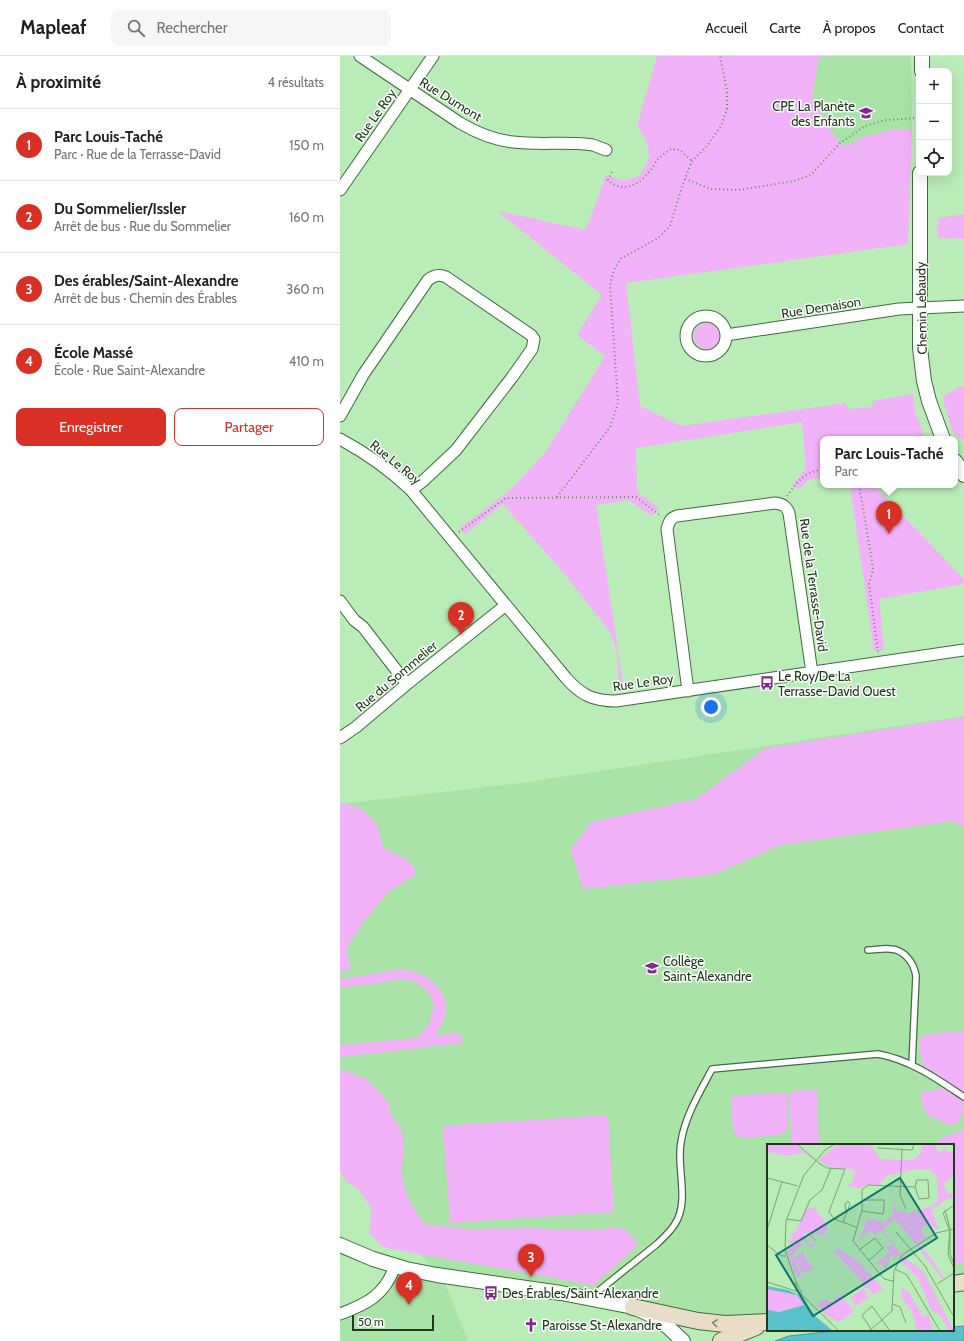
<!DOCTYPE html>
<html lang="fr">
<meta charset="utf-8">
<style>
:root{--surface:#fff;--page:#f6f6f6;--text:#202124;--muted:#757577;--line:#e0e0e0;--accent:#d93025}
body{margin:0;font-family:Cabin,sans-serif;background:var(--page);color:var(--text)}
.controls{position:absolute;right:12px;top:12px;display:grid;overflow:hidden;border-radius:8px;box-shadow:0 4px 16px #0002}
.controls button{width:36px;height:36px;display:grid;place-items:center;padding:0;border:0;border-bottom:1px solid var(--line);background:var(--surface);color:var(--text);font:20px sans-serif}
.scale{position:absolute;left:12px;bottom:10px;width:82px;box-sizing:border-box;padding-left:4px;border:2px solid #233722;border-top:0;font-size:11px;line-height:14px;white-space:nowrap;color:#233722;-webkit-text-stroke:3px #fafffa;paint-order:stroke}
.you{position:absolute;left:371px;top:651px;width:14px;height:14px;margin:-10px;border:3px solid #fff;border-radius:50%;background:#1a73e8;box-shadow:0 0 0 6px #1a73e833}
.badge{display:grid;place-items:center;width:26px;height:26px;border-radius:50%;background:var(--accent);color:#fff;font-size:13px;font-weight:700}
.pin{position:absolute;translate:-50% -33px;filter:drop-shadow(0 1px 2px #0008)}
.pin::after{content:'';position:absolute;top:21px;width:14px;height:12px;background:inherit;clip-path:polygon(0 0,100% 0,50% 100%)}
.popup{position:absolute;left:480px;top:380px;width:138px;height:52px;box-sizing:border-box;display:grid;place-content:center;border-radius:8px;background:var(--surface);filter:drop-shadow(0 1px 3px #0005);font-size:13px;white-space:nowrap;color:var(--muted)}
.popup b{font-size:15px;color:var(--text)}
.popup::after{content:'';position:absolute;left:50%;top:100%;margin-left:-8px;border:8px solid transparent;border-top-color:var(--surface)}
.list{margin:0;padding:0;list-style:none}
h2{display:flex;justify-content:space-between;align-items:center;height:52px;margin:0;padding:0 16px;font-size:17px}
h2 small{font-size:13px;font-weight:400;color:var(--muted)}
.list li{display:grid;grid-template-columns:26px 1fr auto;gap:12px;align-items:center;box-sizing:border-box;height:72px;padding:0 16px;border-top:1px solid var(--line)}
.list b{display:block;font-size:15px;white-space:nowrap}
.list p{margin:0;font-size:13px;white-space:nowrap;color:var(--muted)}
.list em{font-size:13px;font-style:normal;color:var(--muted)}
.actions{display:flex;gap:8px;padding:12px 16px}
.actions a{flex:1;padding:9px 0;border:1px solid var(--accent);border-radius:8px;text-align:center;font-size:14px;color:var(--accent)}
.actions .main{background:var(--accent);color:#fff}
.icon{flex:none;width:22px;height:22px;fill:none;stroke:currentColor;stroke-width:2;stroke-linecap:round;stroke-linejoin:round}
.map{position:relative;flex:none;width:624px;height:1285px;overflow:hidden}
header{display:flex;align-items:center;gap:24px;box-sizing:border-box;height:56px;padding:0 20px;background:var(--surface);border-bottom:1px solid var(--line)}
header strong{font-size:19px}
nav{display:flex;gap:22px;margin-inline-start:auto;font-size:14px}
.search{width:280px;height:36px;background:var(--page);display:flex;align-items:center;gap:10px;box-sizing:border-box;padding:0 14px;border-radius:8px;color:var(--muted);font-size:15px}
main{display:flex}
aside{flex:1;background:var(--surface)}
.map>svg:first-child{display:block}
</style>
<header>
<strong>Mapleaf</strong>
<div class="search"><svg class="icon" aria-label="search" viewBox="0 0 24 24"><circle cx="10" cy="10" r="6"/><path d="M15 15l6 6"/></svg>Rechercher</div>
<nav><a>Accueil</a><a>Carte</a><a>À propos</a><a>Contact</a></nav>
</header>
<main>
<aside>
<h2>À proximité<small>4 résultats</small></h2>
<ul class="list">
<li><span class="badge">1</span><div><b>Parc Louis-Taché</b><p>Parc · Rue de la Terrasse-David</p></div><em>150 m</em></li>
<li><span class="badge">2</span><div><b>Du Sommelier/Issler</b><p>Arrêt de bus · Rue du Sommelier</p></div><em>160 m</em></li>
<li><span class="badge">3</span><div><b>Des érables/Saint-Alexandre</b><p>Arrêt de bus · Chemin des Érables</p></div><em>360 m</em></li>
<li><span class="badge">4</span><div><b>École Massé</b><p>École · Rue Saint-Alexandre</p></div><em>410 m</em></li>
</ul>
<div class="actions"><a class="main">Enregistrer</a><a>Partager</a></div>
</aside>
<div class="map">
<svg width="624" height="1285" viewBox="0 0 624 1285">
<rect width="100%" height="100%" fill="#b9ecb6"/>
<path fill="#aae3a7" d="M482,0H571L572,74H552L526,80L503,91L490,73L472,40L479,2Z
M624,660V1226L613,1228V1089H428V1266L385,1268L102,1220L128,1285H0V1258L29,1246L55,1210L96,1218L65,1176L0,1076V748L181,727Z"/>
<path fill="#f2b2f9" d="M317,0H482L479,2L472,40L490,73L503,91L526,80L552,74H572L568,188L286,227L300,350L341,370L506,347L508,353L532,351L533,345L573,338L575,356L586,383H483V421L468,424L459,433L452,429L466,413L462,366L296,392L297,436L319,452L312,460L288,444L256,449L284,633H279L277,596L270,576L223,516L163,448L125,478L120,472L169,435L205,397L265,300L237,279L262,239L157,155L246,174L266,119C281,126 298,127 305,110C307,106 310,102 309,99C308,87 304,79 297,70Z
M624,158V183L598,182V162Z
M354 280a13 13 0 1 1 26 0a13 13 0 1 1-26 0Z
M621,330L624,331V382L621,383L612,375L604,347V340Z
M510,429H540L537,433L624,523V528L539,543L544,594L534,595Z
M624,661V770L612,765L440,789L375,818L243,833L231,794L251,766L356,743L426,692Z
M0,747C15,749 30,755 37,770C40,777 41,785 44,792C55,799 76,803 76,819L49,835L24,865L7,892L10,914L0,916Z
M63,913C83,916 106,930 106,952C106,962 100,970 96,979L121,977L122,987L0,1001V989L76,982C86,975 93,963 93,950C93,937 78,924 64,923C57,923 50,925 43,926C29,928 14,930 0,932V923Z
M614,975H624V1046H623V1057L616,1069L604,1067L594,1062L588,1060L582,1048V1035C591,1035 599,1035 607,1029L595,1017L584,1011L579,992V983L584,979Z
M0,1013L27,1023L49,1047L50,1056L62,1076L64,1090L62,1114L63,1126L68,1142L84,1168L131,1173L191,1172L233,1174L262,1173L274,1171L284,1173L292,1181L298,1189L254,1229L57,1194L42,1190L30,1178L31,1152L19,1134L7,1126L0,1116Z
M472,1034L477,1036L479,1087L477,1089H453L452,1088L449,1038L453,1035Z
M447,1037L448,1073L439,1079L400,1082L393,1075L391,1041L398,1039Z
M268,1059L274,1156L110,1167L103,1070Z
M624,1074V1206L613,1208V1089H593L604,1081Z"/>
<path fill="#58c1ca" stroke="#489898" d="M624,1270V1285H435L449,1280L503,1274H613V1271Z"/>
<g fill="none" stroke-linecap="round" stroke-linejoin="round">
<defs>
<path id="service" d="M528,894C535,894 543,892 550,893C564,893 574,907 576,920L572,1009
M251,1241L317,1188C323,1182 331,1175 335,1168C350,1145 336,1111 341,1086C345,1060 360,1036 372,1013L538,998C571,1004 597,1023 624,1041"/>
<path id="minor" d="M20,0L120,67C137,77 154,84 173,86C197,89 221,86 245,88L253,89L266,94
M0,134L93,0
M346 280a20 20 0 1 1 40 0a20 20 0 1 1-40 0Z
M386,279L559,253L624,250
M0,360L23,319L88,224C94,219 99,218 106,221L191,279L194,283L192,293L173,320L116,394L83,425L71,434
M0,383C26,397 50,414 71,434L226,622C241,639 253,645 276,645L624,594
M0,545L14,564L23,571L67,628
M348,635L327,473C329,466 330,462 337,460L435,447C443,448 446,450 449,457L472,617
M0,682L16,671L67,628L166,549
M0,1258C27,1248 45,1239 55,1210"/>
<path id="tertiary" d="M582,15V0
M580,117V292L584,325L589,345L603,383
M615,405L624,419
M0,1189L33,1203L66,1213L97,1219L221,1237L293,1251L309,1258L328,1271L343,1285"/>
<path id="secondary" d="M613,1228L624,1226
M293,1251L358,1265L385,1268L428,1266
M381,1285L416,1271"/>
</defs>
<use href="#service" stroke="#3f6d3d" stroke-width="8"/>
<use href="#minor" stroke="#3f6d3d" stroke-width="13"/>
<use href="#tertiary" stroke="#3f6d3d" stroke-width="16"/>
<use href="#secondary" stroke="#3f6d3d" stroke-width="18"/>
<path stroke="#6a8d68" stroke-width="2" stroke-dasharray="1 3" stroke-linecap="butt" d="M272,116L268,124C282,138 299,129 309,116C313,112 315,107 318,103C322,99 327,96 331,93L340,94L352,105
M345,123L371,133L399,134L454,125L471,119L499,88L525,70L546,64L579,62
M519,429L532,505L533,513L529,528L538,596
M447,440C457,426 465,416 483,413
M217,441L270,371L278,347L270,230L273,217L280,203L318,182L330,170L343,128L352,105L367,90L381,70L387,53V35L380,0
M119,476L166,442L296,441L321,460"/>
<use href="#service" stroke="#fff" stroke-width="5.5"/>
<use href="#minor" stroke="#fff" stroke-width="11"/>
<use href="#tertiary" stroke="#fff" stroke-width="14"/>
<use href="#secondary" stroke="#e8ddc6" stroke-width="16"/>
</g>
<defs><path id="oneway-chevron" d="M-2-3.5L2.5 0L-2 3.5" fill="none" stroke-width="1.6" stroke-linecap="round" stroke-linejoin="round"/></defs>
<use stroke="#868a74" href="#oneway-chevron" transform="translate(375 1267) rotate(-174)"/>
<defs>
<symbol id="school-bare" viewBox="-9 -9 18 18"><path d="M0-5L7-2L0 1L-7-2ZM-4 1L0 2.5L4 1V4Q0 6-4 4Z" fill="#852691" stroke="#fafffa" stroke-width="2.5" paint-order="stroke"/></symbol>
<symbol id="bus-bare" viewBox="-9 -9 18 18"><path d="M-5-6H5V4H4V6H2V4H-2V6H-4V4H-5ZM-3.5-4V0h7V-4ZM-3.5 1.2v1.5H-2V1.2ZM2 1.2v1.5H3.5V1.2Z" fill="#852691" stroke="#fafffa" stroke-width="2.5" paint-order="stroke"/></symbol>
<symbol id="church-bare" viewBox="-9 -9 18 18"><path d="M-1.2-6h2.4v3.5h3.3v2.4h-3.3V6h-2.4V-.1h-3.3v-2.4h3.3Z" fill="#852691" stroke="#fafffa" stroke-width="2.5" paint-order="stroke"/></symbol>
</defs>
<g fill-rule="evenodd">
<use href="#school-bare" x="516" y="47" width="20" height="20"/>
<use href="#bus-bare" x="417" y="617" width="20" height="20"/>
<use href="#school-bare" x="302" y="902" width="20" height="20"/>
<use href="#bus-bare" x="141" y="1227" width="20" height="20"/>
<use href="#church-bare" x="181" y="1259" width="20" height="20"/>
</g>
<g text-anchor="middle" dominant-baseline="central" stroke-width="3" stroke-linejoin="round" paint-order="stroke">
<g font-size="13" fill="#233722" stroke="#fafffa">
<text transform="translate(111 43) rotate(32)">Rue Dumont</text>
<text transform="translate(35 59) rotate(-55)">Rue Le Roy</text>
<text transform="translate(481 251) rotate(-9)">Rue Demaison</text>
<text transform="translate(581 252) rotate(-91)">Chemin Lebaudy</text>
<text transform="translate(56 406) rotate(39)">Rue Le Roy</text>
<text transform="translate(474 529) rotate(82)">Rue de la Terrasse-David</text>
<text transform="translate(56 620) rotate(-40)">Rue du Sommelier</text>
<text transform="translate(303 626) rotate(-8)">Rue Le Roy</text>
</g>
<g font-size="13" fill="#233722" stroke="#fafffa" text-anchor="start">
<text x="515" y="50" text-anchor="end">CPE La Planète<tspan x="515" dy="15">des Enfants</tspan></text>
<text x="438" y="620">Le Roy/De La<tspan x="438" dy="15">Terrasse-David Ouest</tspan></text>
<text x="323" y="905">Collège<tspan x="323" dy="15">Saint-Alexandre</tspan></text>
<text x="162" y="1237">Des Érables/Saint-Alexandre</text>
<text x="202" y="1269">Paroisse St-Alexandre</text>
</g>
</g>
<g transform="translate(427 1088)">
<rect width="187" height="187" fill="#b9ecb6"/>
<path d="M0,0H28L42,12L34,9L20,12L0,8ZM71,0H103L113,15L145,16L153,10L156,0H170L169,5L173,9L179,3V8L187,7V32L178,38L177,42L181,50L187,49V55L180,54L172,62L164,65L172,86L161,80L157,82L154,88L160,94L149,100L128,75L117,84V89L134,110L130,114L123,112L119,126L113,119L107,121L123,108L118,103L125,101L113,86L108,92L104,86L89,99H88L93,95L99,77L94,74L119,78L120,74L125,73L127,58L130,68L137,67L140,70L165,62L171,57L170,35L164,26H145L119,32L112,41L101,40L94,44L83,43L80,41L85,39L88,26L61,22L51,16ZM50,63L49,66L61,82L58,91L42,88L49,96L45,105L34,93V102L25,111L26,115L35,108L46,124L37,130L27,116L36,134L29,132L20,110L25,100L20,97L26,93L24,90L28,88L40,65ZM38,88L47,96V100H42L37,93ZM153,101L168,119L177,134L175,135L151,103ZM70,104L91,117L116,145L107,151L101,144H97L96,139L67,108ZM136,113L156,127L187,187H182L172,170L165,167L151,134L133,117ZM134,143L142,148L156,173L162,170L165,187H150L145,168L135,154ZM96,144L102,153L89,162L83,154ZM0,145L23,148L32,153L37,161L3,169L0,166ZM73,149L87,167L72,178L56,169L50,159L59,155L68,160L66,155L70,154Z" fill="#f2b2f9" fill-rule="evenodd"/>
<path d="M0,142L21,146L32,151L47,171L66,187H0V166L12,168L37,161L30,151L0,145Z" fill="#58c1ca"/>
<path fill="none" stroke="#7da47b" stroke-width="1" d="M30,0L53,20L60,24L78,25L62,68L67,75L89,83M111,4L145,6L147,0M135,5L133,51L139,65M0,34L31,42M187,61L176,69L183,88V110L187,120M178,66L183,84L181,111L187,124M95,67L116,70L117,63V56H96M19,75L34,77L43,56L55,46L64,24M76,78L83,60L81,57L78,60L79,69M0,86L15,38M129,88L158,122L187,173M0,101L14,112H19M92,106L108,94L116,104L101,117M128,125L140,131L173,187M126,137L117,135L86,97L95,66V46L101,41L148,43L150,36H161L162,54L152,55L148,43M0,138L32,148L72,187M29,138L35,149M170,140L187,129M29,147V138L18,106L19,77L37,31L58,6L68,0M126,160L133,163L139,179M102,187L125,167L127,127L135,111L169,89L187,85M105,187L95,171L105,162L123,187"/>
<path fill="#0f766e" fill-opacity="0.15" stroke="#0f766e" stroke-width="2" d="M133,34L170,94L46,172L9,111Z"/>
<rect width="187" height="187" fill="none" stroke="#233722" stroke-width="2"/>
</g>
</svg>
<div class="controls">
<button>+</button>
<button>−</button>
<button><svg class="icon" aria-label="locate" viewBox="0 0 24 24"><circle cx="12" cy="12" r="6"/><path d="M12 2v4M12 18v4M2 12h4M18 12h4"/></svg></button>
</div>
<div class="scale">50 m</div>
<div class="you"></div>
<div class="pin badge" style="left:549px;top:478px">1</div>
<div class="popup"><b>Parc Louis-Taché</b>Parc</div>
<div class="pin badge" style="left:121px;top:579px">2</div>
<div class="pin badge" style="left:191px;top:1221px">3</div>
<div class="pin badge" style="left:69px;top:1249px">4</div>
</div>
</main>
